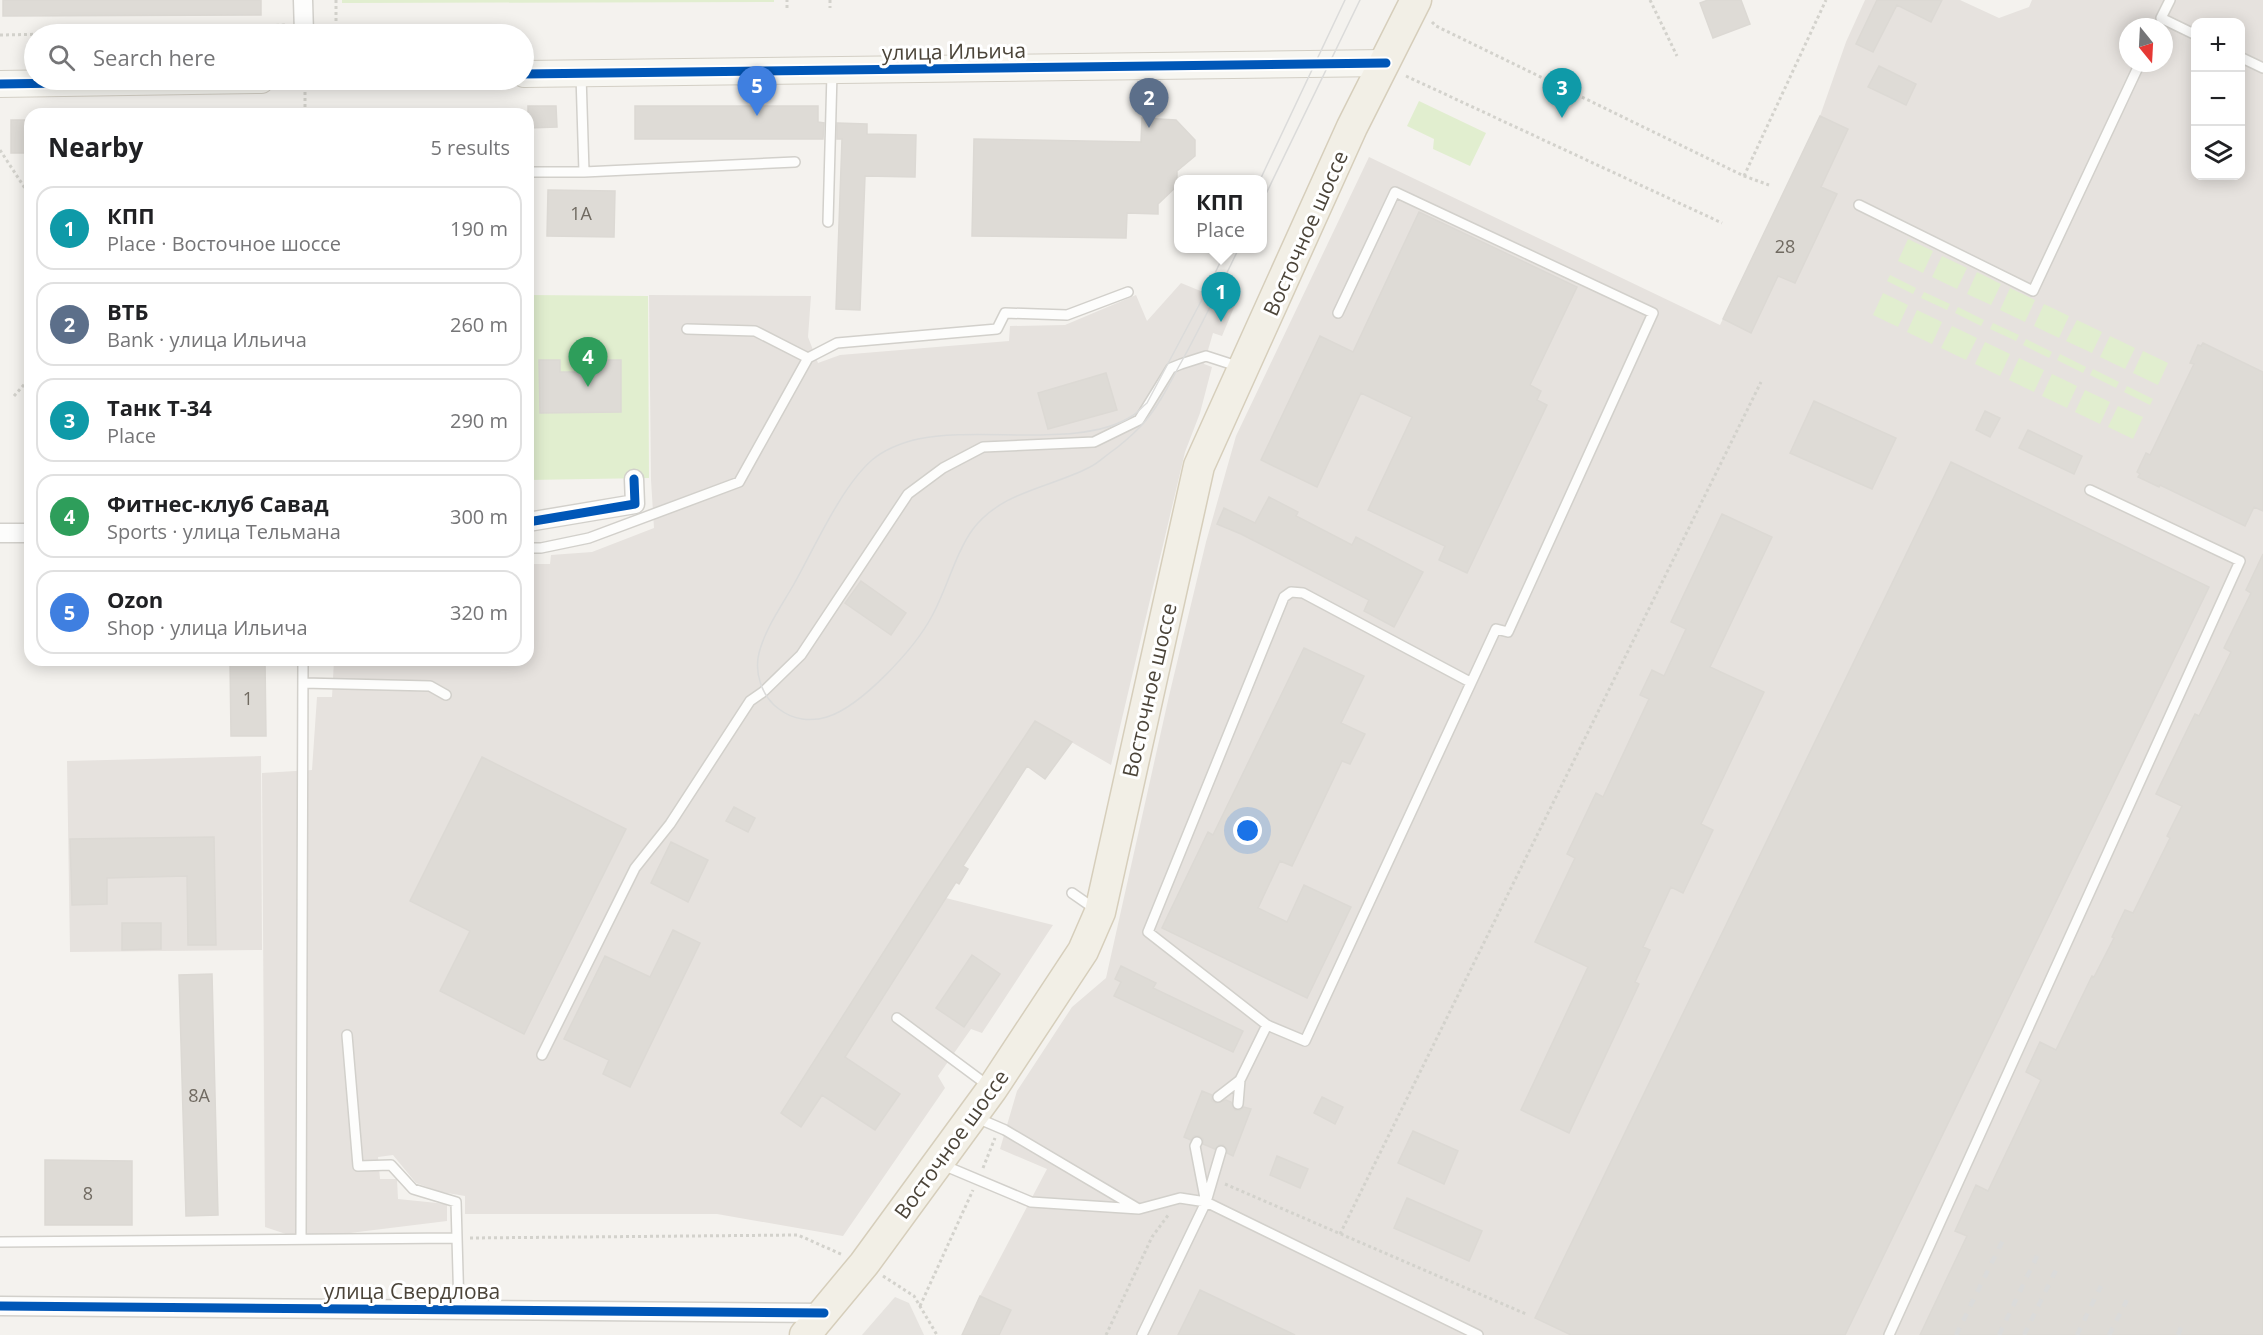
<!DOCTYPE html>
<meta charset="utf-8">
<style>
:root{--surface:#fff;--page:#f2f2f2;--text:#202124;--muted:#757577;--line:#e0e0e0;--accent:#868178}
body{margin:0;font-family:"Open Sans",sans-serif;background:var(--page);color:var(--text)}
.controls{position:absolute;right:18px;top:18px;display:grid;overflow:hidden;border-radius:12px;box-shadow:0 3px 15px #0003}
.controls button{width:54px;height:54px;display:grid;place-items:center;padding:0;border:0;border-bottom:2px solid var(--line);background:var(--surface);color:var(--text);font:30px sans-serif}
.compass{position:absolute;left:2119px;top:18px;width:54px;height:54px;border-radius:50%;background:var(--surface);box-shadow:0 3px 15px #0003;rotate:162deg}
.you{position:absolute;left:1248px;top:831px;width:21px;height:21px;margin:-15px;border:4px solid #fff;border-radius:50%;background:#1a73e8;box-shadow:0 0 0 9px #1a73e833}
.badge{display:grid;place-items:center;width:39px;height:39px;border-radius:50%;background:var(--accent);color:#fff;font-size:20px;font-weight:700}
.pin{position:absolute;translate:-50% -50px;filter:drop-shadow(0 2px 3px #0008)}
.pin::after{content:'';position:absolute;top:32px;width:21px;height:18px;background:inherit;clip-path:polygon(0 0,100% 0,50% 100%)}
.popup{position:absolute;left:1174px;top:175px;width:93px;height:78px;box-sizing:border-box;display:grid;place-content:center;border-radius:12px;background:var(--surface);filter:drop-shadow(0 2px 4px #0005);font-size:20px;white-space:nowrap;color:var(--muted)}
.popup b{font-size:22px;color:var(--text)}
.popup::after{content:'';position:absolute;left:50%;top:100%;margin-left:-12px;border:12px solid transparent;border-top-color:var(--surface)}
.list{margin:0;padding:0;list-style:none}
h2{display:flex;justify-content:space-between;align-items:center;height:78px;margin:0;padding:0 24px;font-size:26px}
h2 small{font-size:20px;font-weight:400;color:var(--muted)}
.list li{display:grid;grid-template-columns:39px 1fr auto;gap:18px;align-items:center;box-sizing:border-box;height:84px;margin:0 12px 12px;padding:0 12px;border:2px solid var(--line);border-radius:18px}
.list b{display:block;font-size:22px;white-space:nowrap}
.list p{margin:0;font-size:20px;white-space:nowrap;color:var(--muted)}
.list em{font-size:20px;font-style:normal;color:var(--muted)}
.icon{flex:none;width:33px;height:33px;fill:none;stroke:currentColor;stroke-width:2;stroke-linecap:round;stroke-linejoin:round}
.map{position:relative;flex:none;width:2263px;height:1335px;overflow:hidden}
.search{position:absolute;background:var(--surface);box-shadow:0 3px 15px #0003;left:24px;top:24px;width:510px;height:66px;display:flex;align-items:center;gap:15px;box-sizing:border-box;padding:0 21px;border-radius:33px;color:var(--muted);font-size:22px}
.panel{position:absolute;background:var(--surface);box-shadow:0 3px 15px #0003;left:24px;top:108px;width:510px;height:558px;border-radius:18px}
.map>svg:first-child{display:block}
</style>
<div class="map">
<svg width="2263" height="1335" viewBox="0 0 2263 1335">
<rect width="100%" height="100%" fill="#f4f2ee"/>
<path fill="#e6e2de" fill-rule="evenodd" d="M1865,0H1960L1999,18L2029,7L2032,0H2263V1335H962L980,1296L1047,1169L1000,1149L1017,1091L1072,1007L1106,978L1169,696L1206,542L1236,436L1369,157L1720,325L1820,116L1846,42ZM2196,22H2240V176H2196ZM2128,27H2164V63H2128Z
M1181,283L1235,305L1222,336L1213,333L1204,364L1212,367L1200,413L1185,452L1111,765L1035,721L922,892L1053,925L982,1033L971,1029L938,1076L945,1088L843,1236L717,1214H465V1196L441,1192L416,1183L393,1155L378,1157L380,1179H397L398,1199L447,1204V1221L301,1239L265,1227L262,773L312,770L317,697H332L334,660H528V564H550L551,555L592,552L654,528L651,480L649,295L811,296L808,337L818,363L840,355L1009,341L1010,326L1065,325L1136,295L1147,321Z
M261,756L262,950L70,952L67,761Z"/>
<path fill="#e1eecf" d="M342,0H774V2L349,3H342Z
M1419,101L1486,133L1470,166L1433,149L1434,139L1407,126Z
M1908,239L1933,251L1923,273L1898,261Z
M1942,256L1967,268L1957,289L1932,277Z
M1977,272L2001,284L1991,305L1967,294Z
M1890,275L1916,288L1913,294L1887,281Z
M2010,288L2035,300L2025,322L2000,310Z
M1924,292L1950,304L1947,310L1921,298Z
M1883,293L1908,305L1898,327L1873,315Z
M528,295L648,296L649,478L528,480Z
M2044,304L2069,316L2059,338L2034,326Z
M1958,307L1984,320L1981,326L1955,313Z
M1917,310L1942,322L1932,344L1907,332Z
M2077,320L2102,332L2092,353L2066,341Z
M1993,323L2019,335L2016,341L1990,329Z
M1952,326L1977,338L1966,360L1941,348Z
M2110,336L2135,348L2125,369L2100,357Z
M2026,339L2052,352L2049,358L2023,345Z
M1985,342L2010,354L2000,376L1975,364Z
M2143,351L2168,363L2158,385L2133,373Z
M2060,354L2086,367L2083,373L2057,360Z
M2019,358L2044,370L2034,392L2009,380Z
M2093,369L2119,382L2116,388L2090,375Z
M2052,374L2077,386L2067,408L2042,396Z
M2127,386L2153,399L2150,405L2124,392Z
M2085,390L2110,402L2100,424L2075,412Z
M2118,406L2143,417L2133,439L2108,427Z"/>
<path fill="#e6e3df" d="M895,1297L909,1303L924,1335H862Z"/>
<path fill="#dedbd6" stroke="#dcd9d4" stroke-width="1.5" d="M3,0H261V15L3,16Z
M1708,0H1741L1750,24L1713,38L1700,3Z
M1877,0H1942L1931,22L1897,5L1873,52L1856,44Z
M1879,66L1916,84L1906,105L1868,87Z
M528,106H556L557,127L528,128Z
M635,106H818V122L824,123L823,139H635Z
M1820,116L1848,129L1821,187L1837,194L1795,283L1778,276L1751,333L1723,319Z
M1142,118L1176,120L1195,140V156L1177,171V186L1158,204V214L1127,213L1126,238L972,236L974,139L1141,142Z
M11,120H30V153H11Z
M837,123L867,124V134L916,135L915,177L865,176L860,310L836,309L842,139H837Z
M548,190L615,191L614,237L547,236Z
M1419,212L1577,287L1530,385L1541,391L1537,400L1547,405L1467,573L1439,560L1445,546L1368,510L1412,417L1361,393L1317,487L1261,460L1320,336L1353,352Z
M2203,343L2263,372V511L2254,507L2245,526L2160,485L2159,487L2138,477L2140,474L2137,472L2146,453L2150,455L2194,364L2190,363L2198,345L2201,346Z
M539,360H560V372H600V360H621V412L540,413Z
M1106,373L1117,410L1048,429L1038,393Z
M1814,401L1896,438L1872,489L1790,453Z
M1985,411L2000,418L1990,437L1976,430Z
M2028,430L2082,456L2074,474L2019,448Z
M1951,462L2209,587L1845,1335H1571L1535,1318Z
M1269,497L1298,512L1296,516L1352,545L1356,537L1423,572L1394,627L1364,611L1369,600L1241,534L1217,524L1224,508L1255,523Z
M1722,514L1772,537L1710,667L1764,692L1701,824L1713,830L1683,893L1671,887L1643,947L1650,950L1635,982L1639,984L1569,1133L1521,1110L1588,967L1535,942L1575,858L1567,854L1596,793L1603,797L1649,699L1640,695L1652,670L1664,676L1686,629L1671,622Z
M2263,554V1335H1920L1967,1236L1955,1231L1976,1185L1988,1191L2041,1080L2026,1072L2040,1042L2056,1050L2092,976L2094,977L2114,938L2112,937L2125,910L2133,913L2170,838L2167,836L2182,806L2156,794L2195,714L2199,716L2231,652L2224,648L2251,593L2246,590Z
M861,581L906,613L891,635L845,603Z
M1304,648L1364,676L1341,723L1365,734L1350,764L1342,761L1292,866L1280,861L1258,908L1287,922L1304,885L1351,907L1307,998L1162,928L1208,832L1213,835Z
M230,660H265L266,736H231Z
M1035,721L1072,742L1045,779L1027,766L963,866L968,869L959,884L956,882L845,1057L900,1094L875,1130L822,1095L801,1127L781,1113L922,892Z
M482,757L626,829L524,1034L440,991L470,931L410,901Z
M734,807L755,818L748,832L726,821Z
M214,837L216,945H188L187,876L107,878V904L72,905L70,839Z
M671,842L708,860L688,902L651,883Z
M122,923H161V949L122,950Z
M673,930L700,943L630,1087L603,1074L609,1060L564,1039L605,956L650,977Z
M972,955L1000,974L964,1027L936,1008Z
M1121,966L1156,983L1153,988L1243,1031L1233,1052L1114,996L1121,982L1115,979Z
M212,974L218,1215L186,1216L179,975Z
M1202,1091L1212,1095V1101L1216,1103L1226,1100L1231,1102L1235,1110H1240L1244,1107L1251,1109L1233,1156L1227,1153V1149L1223,1145H1219L1215,1149L1203,1144V1139L1199,1136H1194L1191,1140L1184,1137Z
M1322,1097L1343,1107L1335,1124L1314,1113Z
M1413,1131L1458,1151L1444,1184L1398,1163Z
M1277,1156L1308,1169L1300,1188L1270,1175Z
M45,1160L132,1161V1225H45Z
M1407,1198L1482,1231L1469,1261L1394,1228Z
M1200,1290L1295,1335H1178Z
M980,1296L1011,1310L999,1335H962Z"/>
<g fill="none" stroke-linecap="round" stroke-linejoin="round">
<defs>
<path id="lane" d="M2170,0L2161,18L2196,35
M2240,57L2263,68
M581,75L584,172
M528,172H584L795,162
M1859,205L2033,291L2140,63
M828,222L832,73
M1338,313L1395,192L1653,313L1508,632L1496,629L1305,1041L1267,1025L1148,932L1284,597L1291,592L1303,593L1470,682
M687,329L755,331L808,358
M528,548H541L589,538L739,482L808,358L837,343L997,329L1005,313L1067,315L1128,292
M303,683L430,686L446,695
M1072,893L1095,909
M897,1018L990,1087
M347,1035L358,1166L391,1165L413,1189L456,1202L459,1309
M542,1055L635,868L670,824L750,701L763,692L801,655L908,494L943,468L983,447L1094,442L1139,420L1171,368L1181,364L1206,356L1240,367
M1218,1097L1240,1080
M1238,1104L1240,1080L1267,1025
M977,1118L1005,1130L1137,1208
M1197,1142L1195,1146L1205,1198
M943,1165L1031,1202L1139,1209L1180,1198L1206,1202L1478,1335
M301,1239L303,660
M0,1242L457,1238
M1142,1335L1206,1202L1221,1151
M1889,1335L2240,561L2090,490"/>
<path id="street" d="M303,0L304,34
M528,522L635,504L634,479
M0,533H30
M0,1306L824,1313"/>
<path id="secondary" d="M524,74L1386,63
M0,84L261,80"/>
<path id="primary" d="M805,1335L864,1264L992,1089L1083,951L1100,912L1199,466L1352,127L1416,0"/>
</defs>
<use href="#lane" stroke="#d2d0cb" stroke-width="12"/>
<use href="#street" stroke="#d2d0cb" stroke-width="21"/>
<use href="#secondary" stroke="#d3cfc5" stroke-width="28"/>
<use href="#primary" stroke="#d6cebb" stroke-width="33"/>
<path stroke="#d3d2cc" stroke-width="3" stroke-dasharray="3 3" stroke-linecap="butt" d="M336,0V23
M830,0V8
M1650,0L1677,56
M787,8V0
M1432,22L1436,26L1744,176L1769,185
M0,35L147,32L286,25
M1406,76L1722,223
M305,80V114
M0,150L30,196
M1744,176L1826,0
M14,396L30,378
M983,1168L995,1138
M1225,1184L1526,1314
M1340,1234L1761,382
M470,1238L798,1235L843,1255
M883,1276L914,1296L937,1335
M920,1306L973,1190
M1106,1335L1152,1237L1169,1214"/>
<use href="#lane" stroke="#fdfdfc" stroke-width="9"/>
<use href="#street" stroke="#fdfdfc" stroke-width="18"/>
<use href="#secondary" stroke="#f7f6f1" stroke-width="26"/>
<use href="#primary" stroke="#f2efe6" stroke-width="30"/>
<path stroke="#dbdbda" stroke-width="1.5" d="M1260,180L1345,0
M1263,200L1360,0
M1227,248L1206,292L1147,403C1142,407 1137,413 1132,416C1082,449 980,426 918,439C901,443 885,449 872,460C841,487 815,547 794,584C782,605 765,629 759,653C754,673 762,697 779,709C793,720 811,722 827,717C862,706 915,648 932,616C946,591 956,552 973,529C1002,491 1050,488 1090,467C1097,464 1104,457 1111,452C1121,445 1131,436 1140,427C1156,410 1167,389 1178,368C1200,329 1219,289 1239,248"/>
<path stroke="#dbdbda" stroke-width="4.5" stroke-dasharray="8 8" stroke-linecap="butt" d="M1956,1335L2003,1240
M1999,1335L2037,1256
M2024,1335L2058,1266
M2077,1335L2101,1286
M2109,1335L2127,1300
M2178,1335L2181,1327"/>
<defs>
<path id="cycleway" d="M524,74L1386,63
M0,84L261,80
M528,522L635,504L634,479
M0,1306L824,1313"/>
</defs>
<use href="#cycleway" stroke="#fff" stroke-width="13"/>
<use href="#cycleway" stroke="#0057b8" stroke-width="9"/>
</g>
<g text-anchor="middle" dominant-baseline="central" stroke-width="6" stroke-linejoin="round" paint-order="stroke">
<g font-size="18" fill="#706a61">
<text x="581" y="213">1А</text>
<text x="1785" y="246">28</text>
<text x="248" y="698">1</text>
<text x="199" y="1095">8А</text>
<text x="88" y="1193">8</text>
</g>
<g font-size="21" fill="#4b4439" stroke="#fff">
<text transform="translate(954 51) rotate(-1)">улица Ильича</text>
<text transform="translate(1305 233) rotate(-66)">Восточное шоссе</text>
<text transform="translate(1149 690) rotate(-77)">Восточное шоссе</text>
<text transform="translate(951 1144) rotate(-54)">Восточное шоссе</text>
<text x="412" y="1291">улица Свердлова</text>
</g>
</g>
</svg>
<div class="controls">
<button>+</button>
<button>−</button>
<button><svg class="icon" aria-label="layers" viewBox="0 0 24 24"><path d="M12 4l9 5-9 5-9-5zM3 14l9 5 9-5"/></svg></button>
</div>
<svg class="compass" viewBox="-18 -18 36 36"><path d="M0-13l5 13h-10z" fill="#e53935"/><path d="M0 13l5-13h-10z" fill="#757577"/></svg>
<div class="you"></div>
<div class="pin badge" style="left:1221px;top:322px;background:#0f9aa8">1</div>
<div class="popup"><b>КПП</b>Place</div>
<div class="pin badge" style="left:1149px;top:128px;background:#5c6f8a">2</div>
<div class="pin badge" style="left:1562px;top:118px;background:#0f9aa8">3</div>
<div class="pin badge" style="left:588px;top:387px;background:#2e9e5b">4</div>
<div class="pin badge" style="left:757px;top:116px;background:#3f7fe0">5</div>
<div class="search"><svg class="icon" aria-label="search" viewBox="0 0 24 24"><circle cx="10" cy="10" r="6"/><path d="M15 15l6 6"/></svg>Search here</div>
<section class="panel">
<h2>Nearby<small>5 results</small></h2>
<ul class="list">
<li><span class="badge" style="background:#0f9aa8">1</span><div><b>КПП</b><p>Place · Восточное шоссе</p></div><em>190 m</em></li>
<li><span class="badge" style="background:#5c6f8a">2</span><div><b>ВТБ</b><p>Bank · улица Ильича</p></div><em>260 m</em></li>
<li><span class="badge" style="background:#0f9aa8">3</span><div><b>Танк Т-34</b><p>Place</p></div><em>290 m</em></li>
<li><span class="badge" style="background:#2e9e5b">4</span><div><b>Фитнес-клуб Савад</b><p>Sports · улица Тельмана</p></div><em>300 m</em></li>
<li><span class="badge" style="background:#3f7fe0">5</span><div><b>Ozon</b><p>Shop · улица Ильича</p></div><em>320 m</em></li>
</ul>
</section>
</div>
